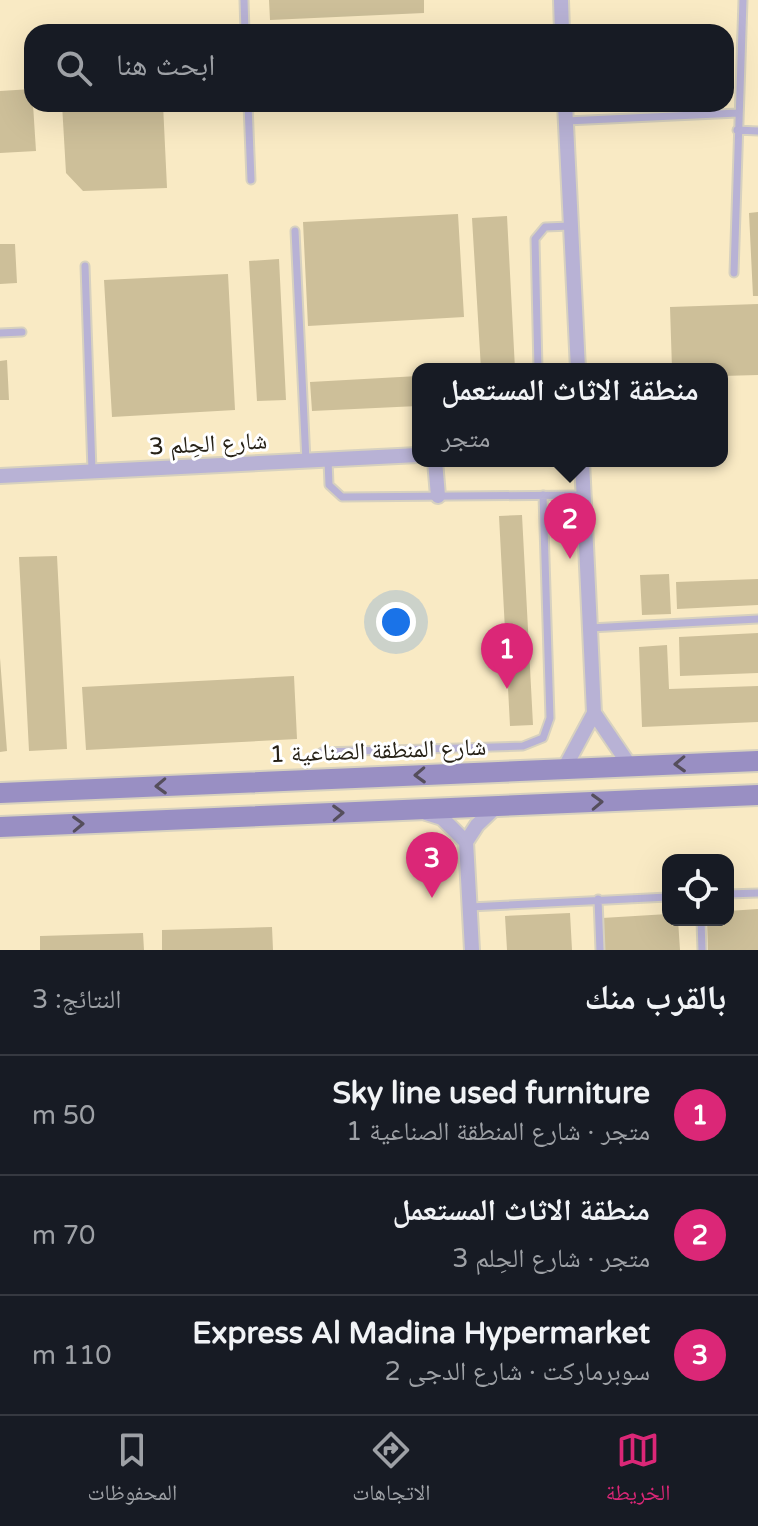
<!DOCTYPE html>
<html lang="ar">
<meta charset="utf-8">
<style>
:root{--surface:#171b24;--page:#242831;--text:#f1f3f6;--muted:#9ea1a6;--line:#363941;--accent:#db2777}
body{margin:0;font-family:"Varela Round","Noto Naskh Arabic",sans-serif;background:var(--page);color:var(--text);direction:rtl}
.controls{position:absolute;right:24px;bottom:24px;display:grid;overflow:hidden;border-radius:16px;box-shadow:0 8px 32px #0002}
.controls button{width:72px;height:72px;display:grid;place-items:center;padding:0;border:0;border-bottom:2px solid var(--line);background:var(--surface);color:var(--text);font:40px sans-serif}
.you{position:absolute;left:396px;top:622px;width:28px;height:28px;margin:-20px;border:6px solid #fff;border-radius:50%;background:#1a73e8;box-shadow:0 0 0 12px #1a73e833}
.badge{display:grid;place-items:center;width:52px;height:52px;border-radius:50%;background:var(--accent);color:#fff;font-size:26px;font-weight:700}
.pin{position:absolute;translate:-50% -66px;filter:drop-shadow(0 2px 4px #0008)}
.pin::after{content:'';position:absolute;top:42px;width:28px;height:24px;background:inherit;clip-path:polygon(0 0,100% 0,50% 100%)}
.popup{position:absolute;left:412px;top:363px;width:316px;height:104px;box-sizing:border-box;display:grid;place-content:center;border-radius:16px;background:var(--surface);filter:drop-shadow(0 2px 6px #0005);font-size:26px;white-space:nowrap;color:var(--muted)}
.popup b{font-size:30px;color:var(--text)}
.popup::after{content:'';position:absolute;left:50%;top:100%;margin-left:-16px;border:16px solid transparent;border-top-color:var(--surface)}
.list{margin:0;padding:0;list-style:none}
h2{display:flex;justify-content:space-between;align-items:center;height:104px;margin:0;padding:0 32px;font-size:34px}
h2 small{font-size:26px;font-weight:400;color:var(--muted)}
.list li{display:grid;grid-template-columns:52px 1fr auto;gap:24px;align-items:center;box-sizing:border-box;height:120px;padding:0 32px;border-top:2px solid var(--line)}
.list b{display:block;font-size:30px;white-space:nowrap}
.list p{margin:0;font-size:26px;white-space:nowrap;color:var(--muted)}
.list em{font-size:26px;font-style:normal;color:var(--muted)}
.icon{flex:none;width:44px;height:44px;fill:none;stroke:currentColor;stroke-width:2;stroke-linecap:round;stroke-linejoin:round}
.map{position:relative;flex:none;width:758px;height:950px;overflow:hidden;direction:ltr}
.search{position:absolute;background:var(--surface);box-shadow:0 8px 32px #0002;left:24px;right:24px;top:24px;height:88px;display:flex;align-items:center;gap:20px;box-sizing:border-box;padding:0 28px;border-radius:24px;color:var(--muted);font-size:30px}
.sheet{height:464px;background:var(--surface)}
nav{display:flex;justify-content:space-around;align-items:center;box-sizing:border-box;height:112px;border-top:2px solid var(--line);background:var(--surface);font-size:22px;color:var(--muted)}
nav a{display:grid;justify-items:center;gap:4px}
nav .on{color:var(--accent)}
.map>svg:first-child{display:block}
</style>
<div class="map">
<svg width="758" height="950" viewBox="0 0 758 950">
<rect width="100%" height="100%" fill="#fef7e4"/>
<path fill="#f9eac4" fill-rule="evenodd" d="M0,0H758V950H0ZM32,32H726V104H32ZM418,369H722V461H418ZM668,860H728V920H668Z"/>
<path fill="#cdbf99" d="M269,0H424V13L270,20Z
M32,89L36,151L0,153V91Z
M62,104H163L167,188L83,191L66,173Z
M758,212V296H753L749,213Z
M458,214L464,317L308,326L303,222Z
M507,216L515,369H481L472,218Z
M0,244H15L17,283L0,284Z
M279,259L286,400L257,401L249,261Z
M228,274L235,410L112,417L104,280Z
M758,304V375L722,376V369H672L670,307Z
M7,360L9,400H0V361Z
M418,376V406L312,411L310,382Z
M522,515L533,725L510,726L499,516Z
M57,556L67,749L29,751L19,557Z
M669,574L671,614L642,615L640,575Z
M758,579V605L677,609L676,582Z
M758,633V673L680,676L679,637Z
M667,645L669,689L758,686V722L642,727L639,647Z
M0,658L7,751L0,752Z
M294,676L297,739L86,750L82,687Z
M758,909V950H708L707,920H728V911Z
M570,913L572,950H507L505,916Z
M668,914V920H678L680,950H604L602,918Z
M272,927L273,950H162V930Z
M143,933L144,950H40V936Z"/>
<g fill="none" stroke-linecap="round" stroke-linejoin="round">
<defs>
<path id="lane" d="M244,0L245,32
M248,104L251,180
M566,121L738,113
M737,130L758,131
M295,231L306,461
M85,266L92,471
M734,273L743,0
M0,333L22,332
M538,369L535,239L545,227L571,226
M328,460L329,485L342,497L584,495
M590,628L758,619
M322,752L523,746L543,738L550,718L543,495
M728,894L758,893
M598,899L600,950
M470,907L668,897
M701,920L702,950"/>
<path id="street" d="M561,0L562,32
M565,104L578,369
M435,461L438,496
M0,476L418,455
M594,713L630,766
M564,769L594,713L582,461
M426,813L442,818L466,842
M472,950L466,842L477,825L497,806"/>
<path id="secondary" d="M0,793L758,761
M0,827L758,795"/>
</defs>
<use href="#lane" stroke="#d7d1bf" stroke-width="11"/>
<use href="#street" stroke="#d7d1bf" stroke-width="18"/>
<use href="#secondary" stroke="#d7d1bf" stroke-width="24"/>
<use href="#lane" stroke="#b8b2d5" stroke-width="7"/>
<use href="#street" stroke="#b8b2d5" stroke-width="14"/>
<use href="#secondary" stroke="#998fc3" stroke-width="20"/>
</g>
<defs><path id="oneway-chevron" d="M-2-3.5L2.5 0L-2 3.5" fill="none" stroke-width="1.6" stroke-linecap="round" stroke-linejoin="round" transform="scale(2)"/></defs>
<g stroke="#554e5c">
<use href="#oneway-chevron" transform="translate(680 764) rotate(178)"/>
<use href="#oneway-chevron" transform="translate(420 775) rotate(178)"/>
<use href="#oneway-chevron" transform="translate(161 786) rotate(178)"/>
<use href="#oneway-chevron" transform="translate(597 802) rotate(-2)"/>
<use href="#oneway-chevron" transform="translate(338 813) rotate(-2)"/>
<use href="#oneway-chevron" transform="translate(78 824) rotate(-2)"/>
</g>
<g text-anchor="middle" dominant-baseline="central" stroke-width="6" stroke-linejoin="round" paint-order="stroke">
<g font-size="24" fill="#272217" stroke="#fff">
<text transform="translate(208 444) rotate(-3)">شارع الحِلم 3</text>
<text transform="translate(378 751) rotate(-2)">شارع المنطقة الصناعية 1</text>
</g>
</g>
</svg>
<div class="controls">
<button><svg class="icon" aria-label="locate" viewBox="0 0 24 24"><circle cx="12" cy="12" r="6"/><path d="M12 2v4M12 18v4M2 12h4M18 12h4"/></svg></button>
</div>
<div class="you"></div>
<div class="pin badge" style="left:507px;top:689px">1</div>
<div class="pin badge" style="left:570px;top:559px">2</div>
<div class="popup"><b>منطقة الاثاث المستعمل</b>متجر</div>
<div class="pin badge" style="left:432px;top:898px">3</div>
<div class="search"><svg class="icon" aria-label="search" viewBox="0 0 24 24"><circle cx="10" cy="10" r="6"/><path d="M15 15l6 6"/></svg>ابحث هنا</div>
</div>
<section class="sheet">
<h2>بالقرب منك<small>النتائج: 3</small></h2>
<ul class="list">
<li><span class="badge">1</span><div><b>Sky line used furniture</b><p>متجر · شارع المنطقة الصناعية 1</p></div><em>50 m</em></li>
<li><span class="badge">2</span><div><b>منطقة الاثاث المستعمل</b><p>متجر · شارع الحِلم 3</p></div><em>70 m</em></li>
<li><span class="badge">3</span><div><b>Express Al Madina Hypermarket</b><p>سوبرماركت · شارع الدجى 2</p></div><em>110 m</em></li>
</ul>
</section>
<nav>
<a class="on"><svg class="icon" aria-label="map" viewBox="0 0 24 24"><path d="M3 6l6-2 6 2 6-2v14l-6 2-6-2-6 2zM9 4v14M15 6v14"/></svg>الخريطة</a>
<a><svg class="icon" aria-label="directions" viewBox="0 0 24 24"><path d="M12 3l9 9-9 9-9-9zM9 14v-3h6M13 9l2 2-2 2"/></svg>الاتجاهات</a>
<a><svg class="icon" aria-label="saved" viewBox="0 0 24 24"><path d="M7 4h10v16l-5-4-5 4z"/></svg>المحفوظات</a>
</nav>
